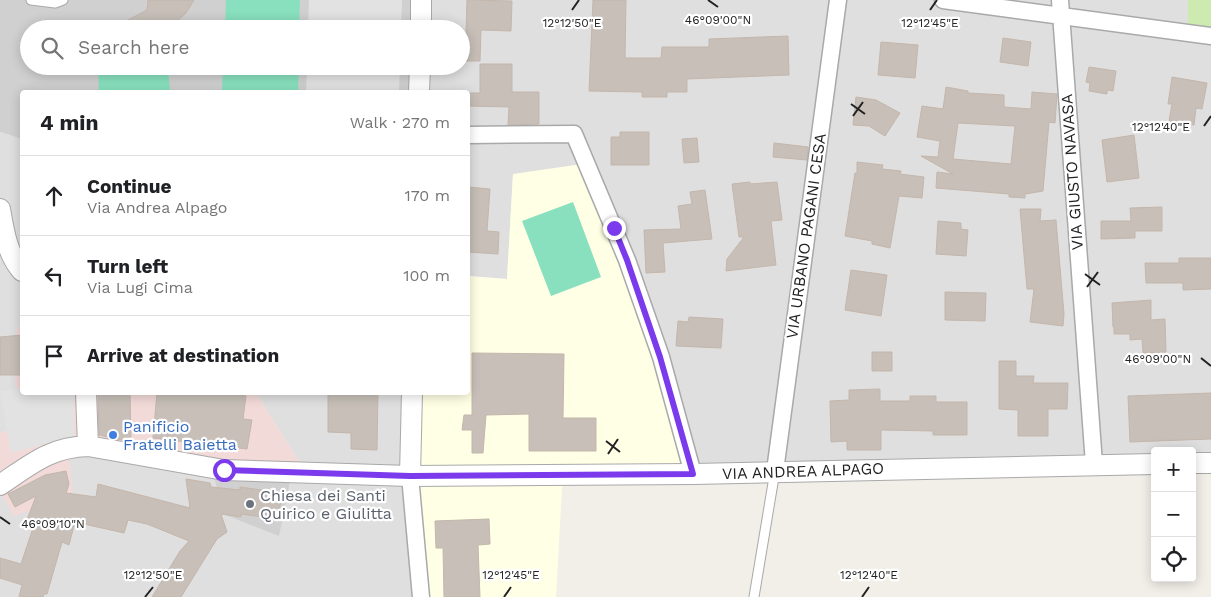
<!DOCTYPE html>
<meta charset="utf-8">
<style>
:root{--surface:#fff;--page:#f2f2f2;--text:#202124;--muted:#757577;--line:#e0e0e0}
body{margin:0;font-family:"Work Sans",sans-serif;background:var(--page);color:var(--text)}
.controls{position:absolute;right:15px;bottom:15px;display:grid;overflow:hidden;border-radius:5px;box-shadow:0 2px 12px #0003}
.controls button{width:45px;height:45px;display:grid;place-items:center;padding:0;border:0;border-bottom:1px solid var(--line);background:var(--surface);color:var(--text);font:25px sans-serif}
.stop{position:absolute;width:15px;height:15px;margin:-11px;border:4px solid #7c3aed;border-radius:50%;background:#fff}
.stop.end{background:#7c3aed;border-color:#fff;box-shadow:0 1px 5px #0008}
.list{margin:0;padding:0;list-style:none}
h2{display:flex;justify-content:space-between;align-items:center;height:65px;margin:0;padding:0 20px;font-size:21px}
h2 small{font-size:16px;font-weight:400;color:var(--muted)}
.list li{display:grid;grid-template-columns:32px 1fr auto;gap:15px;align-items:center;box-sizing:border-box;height:80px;padding:0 20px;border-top:1px solid var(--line)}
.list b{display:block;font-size:19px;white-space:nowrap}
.list p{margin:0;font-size:16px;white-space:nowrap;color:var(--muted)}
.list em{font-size:16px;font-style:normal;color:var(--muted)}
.icon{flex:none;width:28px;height:28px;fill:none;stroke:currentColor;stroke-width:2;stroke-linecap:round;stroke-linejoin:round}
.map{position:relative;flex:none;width:1211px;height:597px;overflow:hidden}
.search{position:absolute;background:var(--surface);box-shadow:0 2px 12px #0003;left:20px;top:20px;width:450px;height:55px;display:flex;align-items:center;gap:12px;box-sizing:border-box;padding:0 18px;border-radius:28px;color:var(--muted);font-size:19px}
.panel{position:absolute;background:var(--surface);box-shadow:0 2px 12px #0003;left:20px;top:90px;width:450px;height:305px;border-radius:5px}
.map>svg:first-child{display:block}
</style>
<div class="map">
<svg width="1211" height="597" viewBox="0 0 1211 597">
<rect width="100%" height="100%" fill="#f2efe9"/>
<path fill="#e0dfdf" d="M416,0H1188V28L1211,31V459H1192V451H1155V460L694,470L513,174L507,279L468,276V92H414V66H461V29H415Z
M0,132L22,139V328L17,327L20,426L0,433Z
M256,393H407L419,597H0V491L69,456L92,451L292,471H305Z"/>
<path fill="#f2dad9" d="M17,327L22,328V392L256,393L305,471L92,451L69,456L73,496L14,516L0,491V433L20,426L13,360Z"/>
<path fill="#ffffe5" d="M582,164L694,470L563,472L556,597H419L407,393L468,392V276L507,279L513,174Z"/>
<path fill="#d0d0d0" d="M0,0H416L415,29H29V66H414V92H22V139L0,132Z
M292,471L279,536L223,514L213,472Z"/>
<path fill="#cdebb0" d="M1188,0H1211V31L1188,28Z"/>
<path fill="#88e0be" d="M226,0H300L299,29H225Z
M98,66H168L170,92H99Z
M223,66H299L298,92H222Z
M573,202L601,277L551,296L522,221Z"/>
<path fill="#e2e2e2" d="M309,0H402L401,29H308Z
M307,66H400L399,92H306Z
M22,388V392L74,393V436L11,453L0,391Z"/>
<path fill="#c7bfb8" stroke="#c4b6ab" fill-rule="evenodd" d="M148,0H194L186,13L169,29H111L147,10Z
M467,0L512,1L511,31L481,30L480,61H461V33H466Z
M593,0H626L625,58H661L662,47H709V39L788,36L789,75L687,79V92H667V97H642V92L589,91Z
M1003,38L1031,42L1028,66L1000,62Z
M881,42L918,45L915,78L878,75Z
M480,64H512V92H539V124L508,125L509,107L468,106V93H480Z
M1089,67L1116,71L1113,91L1107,90V94L1089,91L1090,83L1086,82Z
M1172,77L1207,83L1202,109L1196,108L1194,125L1169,121L1172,104H1168Z
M946,87L968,91V93L1004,95V107L1031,109L1032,92L1057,94L1055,123L1049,122L1043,191L1025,194V198L1009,197V194L936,188L937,172L953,174L921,156L938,157L940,141L917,137L922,106L943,109ZM958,123L1015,126L1011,164L953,159Z
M856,97L876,100L900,113L885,136L869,126L853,125Z
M620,132H649V165H611V137H620Z
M1134,135L1139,178L1107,182L1102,140Z
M697,138L699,162L684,163L682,139Z
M774,143L808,147L807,160L773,157Z
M857,162L883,165L882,169L901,171L900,174L924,177L922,198L899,196L890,248L872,244V241L845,236L855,173H857Z
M750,182V184L777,182L782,220L771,221L776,265L726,271L727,259L744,237H739L732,184Z
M468,187L490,189L487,231L499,232L498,254L468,252Z
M705,190L712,239L663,243L665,272L646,273L644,230L681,229L678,206L692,204L690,192Z
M1162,207V231H1135V238L1101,239V221H1131L1130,208Z
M1020,209H1041L1040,221L1056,220L1064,314L1063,326L1030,322L1034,289H1027Z
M938,221L961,223V229L968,230L966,256L936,254Z
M1179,258H1211V289L1183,290V283H1146L1145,263H1179Z
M851,270L887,275L881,316L845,310Z
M945,292L986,293L985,321L945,320Z
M1151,300V320L1165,319L1166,352L1143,353L1142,339L1130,340V334H1114V327H1113L1112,303Z
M689,317L723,319L721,348L676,346L678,321L688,322Z
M22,335V375H0V337Z
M872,352H892V371H872Z
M472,353L564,354L563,418H596V451H529V414L486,415L483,453H472V430H462L464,415H472Z
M999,361H1016V376H1034L1033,383H1068L1067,409H1048V436H1018V410L999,409Z
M880,389V401H910V396H936V402H967V435H933V431L881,430V450H847V441L831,442L830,401L849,400V390Z
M98,392H130L131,442L99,435Z
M157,392H218L246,396L243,419L252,420L247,449L153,438Z
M328,392H378L377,450L351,449V433L328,432Z
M1211,393V439L1130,442L1128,396Z
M66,471L69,484L66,493L96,497L98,484L190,508L186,479L210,483L211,487L240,490V487L282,493L278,519L241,514V517L221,514L227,532L217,539L181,597H152L180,551L189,541L147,524L128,520L124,533L75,522L69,545L62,542L47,594H44L43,597H19L22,585L0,578V558L21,564L33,528L25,525L36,496L15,507L8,494L45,475Z
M489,519L490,544L478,545L480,597H444L443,548H436L435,521Z"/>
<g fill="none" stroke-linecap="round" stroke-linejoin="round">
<defs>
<path id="service" d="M31,0L55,3L63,0
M754,597L775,471"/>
<path id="minor" d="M943,0L1211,36
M1060,0L1094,464
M468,135L574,134L627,260L661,357L693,474
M775,471L838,0
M410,476L421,597"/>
<path id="tertiary" d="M421,29V0
M419,92L420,66
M0,209C4,231 7,254 22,271
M86,392L88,446
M1192,463H1211
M410,476L412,392
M0,485C30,465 50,447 88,446L224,470L410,476L693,474L1155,464"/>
</defs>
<use href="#service" stroke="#a9a9a9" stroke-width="11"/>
<use href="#minor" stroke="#a9a9a9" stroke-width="19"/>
<use href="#tertiary" stroke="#a9a9a9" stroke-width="22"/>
<use href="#service" stroke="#fff" stroke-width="9"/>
<use href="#minor" stroke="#fff" stroke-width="16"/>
<use href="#tertiary" stroke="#fff" stroke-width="20"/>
</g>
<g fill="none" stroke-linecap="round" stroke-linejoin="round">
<path stroke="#7c3aed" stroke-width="6" d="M224,470L410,476L693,474L660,357L627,260L614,228"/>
</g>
<path fill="none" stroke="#222" stroke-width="2" d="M708,0L718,7M572,10L579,0M930,10L937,0M851,104L865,114M853,116L863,102M1204,126L1211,116M1085,274L1100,285M1087,287L1098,272M1201,358L1211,366M606,441L620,452M608,454L618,439M0,517L10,524M145,597L153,587M504,597L511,587M862,597L869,587"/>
<circle fill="#3f7fe0" stroke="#fff" stroke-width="2" cx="113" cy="435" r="5"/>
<circle fill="#6b7280" stroke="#fff" stroke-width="2" cx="250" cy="504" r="5"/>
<g text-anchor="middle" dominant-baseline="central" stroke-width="4.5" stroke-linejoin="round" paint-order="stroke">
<g font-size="16" fill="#222" stroke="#fff">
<text transform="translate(1072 172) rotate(-94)">VIA GIUSTO NAVASA</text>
<text transform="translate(806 236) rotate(-82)">VIA URBANO PAGANI CESA</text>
<text transform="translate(803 471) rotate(-2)">VIA ANDREA ALPAGO</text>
</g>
<g font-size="16" fill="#366cbe" stroke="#fff" text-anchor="start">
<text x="123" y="426">Panificio<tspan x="123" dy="18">Fratelli Baietta</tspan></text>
</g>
<g font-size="16" fill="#5b616d" stroke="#fff" text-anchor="start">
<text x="260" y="495">Chiesa dei Santi<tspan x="260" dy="18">Quirico e Giulitta</tspan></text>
</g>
</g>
<g font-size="12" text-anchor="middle" fill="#222" stroke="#fff" stroke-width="4.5" stroke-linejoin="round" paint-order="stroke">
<text x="718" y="24">46°09'00"N</text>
<text x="572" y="27">12°12'50"E</text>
<text x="930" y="27">12°12'45"E</text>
<text x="1161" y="131">12°12'40"E</text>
<text x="1158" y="363">46°09'00"N</text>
<text x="53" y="528">46°09'10"N</text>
<text x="153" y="579">12°12'50"E</text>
<text x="511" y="579">12°12'45"E</text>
<text x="869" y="579">12°12'40"E</text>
</g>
</svg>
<div class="controls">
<button>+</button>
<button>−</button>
<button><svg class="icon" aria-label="locate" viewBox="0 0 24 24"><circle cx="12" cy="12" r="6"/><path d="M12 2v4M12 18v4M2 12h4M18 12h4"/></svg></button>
</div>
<div class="stop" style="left:224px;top:470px"></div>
<div class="stop end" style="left:614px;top:228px"></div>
<div class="search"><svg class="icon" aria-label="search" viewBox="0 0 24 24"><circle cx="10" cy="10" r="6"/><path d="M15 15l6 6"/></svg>Search here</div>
<section class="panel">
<h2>4 min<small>Walk · 270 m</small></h2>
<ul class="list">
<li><svg class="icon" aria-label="ahead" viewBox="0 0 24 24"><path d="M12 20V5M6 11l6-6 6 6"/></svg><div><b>Continue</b><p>Via Andrea Alpago</p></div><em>170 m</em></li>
<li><svg class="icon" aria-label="left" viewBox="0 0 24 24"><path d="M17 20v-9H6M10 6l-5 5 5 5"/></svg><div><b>Turn left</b><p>Via Lugi Cima</p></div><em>100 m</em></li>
<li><svg class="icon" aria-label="arrive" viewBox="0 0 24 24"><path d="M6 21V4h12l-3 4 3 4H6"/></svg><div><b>Arrive at destination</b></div></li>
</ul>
</section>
</div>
